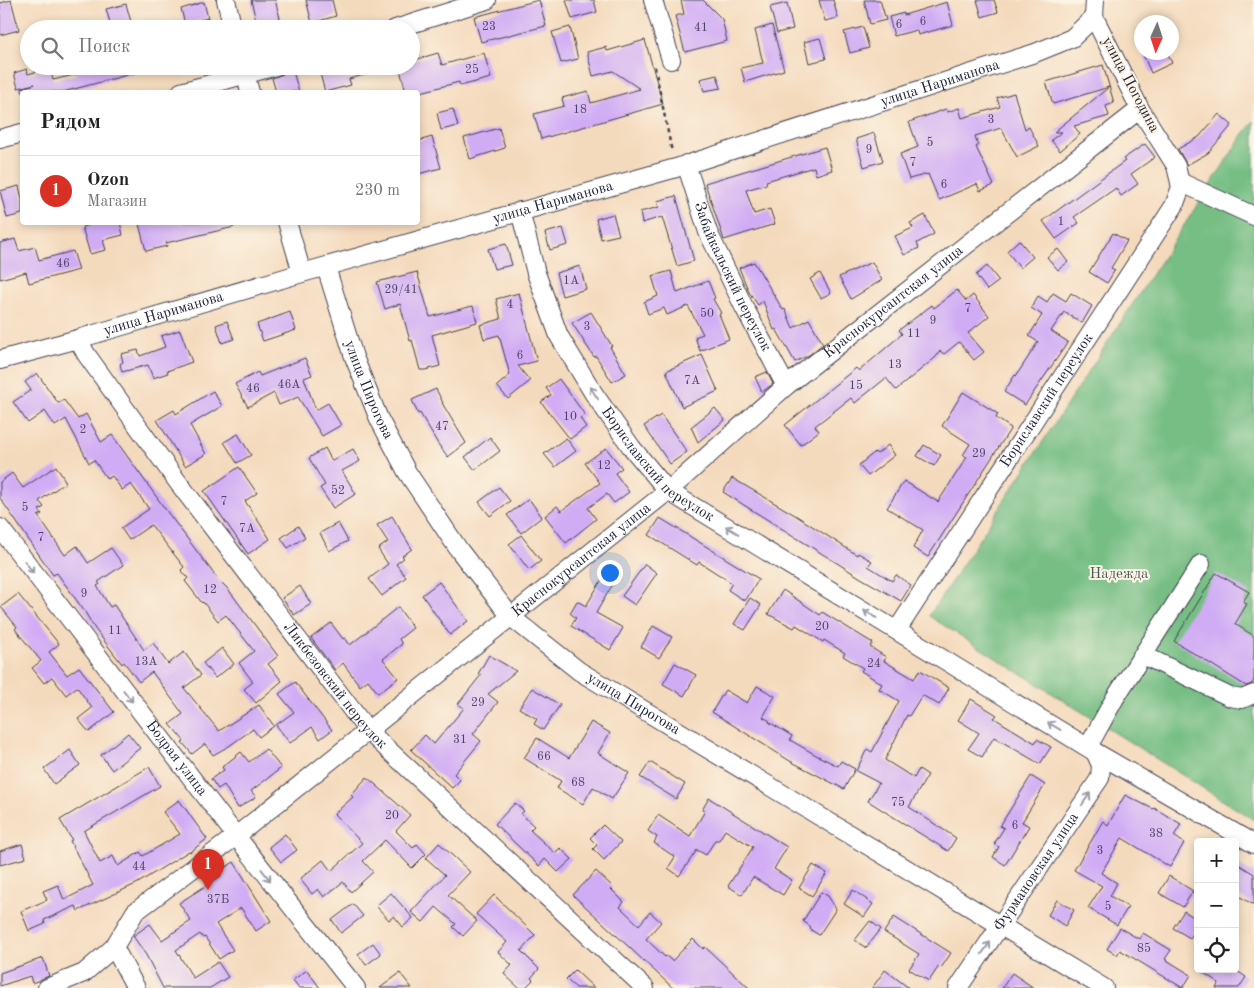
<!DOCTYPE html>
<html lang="ru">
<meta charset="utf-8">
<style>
:root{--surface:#fff;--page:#f6f6f6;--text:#202124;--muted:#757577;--line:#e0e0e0;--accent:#d93025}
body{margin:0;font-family:"Old Standard TT",serif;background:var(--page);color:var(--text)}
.controls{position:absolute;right:15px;bottom:15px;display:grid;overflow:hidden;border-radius:5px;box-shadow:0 2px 8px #0003}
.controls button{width:45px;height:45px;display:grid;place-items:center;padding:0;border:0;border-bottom:1px solid var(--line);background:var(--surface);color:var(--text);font:25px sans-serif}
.compass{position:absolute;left:1134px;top:15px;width:45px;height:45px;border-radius:50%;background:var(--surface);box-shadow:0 2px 8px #0003;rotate:183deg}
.you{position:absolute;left:609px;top:572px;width:18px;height:18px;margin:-12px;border:4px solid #fff;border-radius:50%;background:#1a73e8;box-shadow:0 0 0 8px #1a73e833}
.badge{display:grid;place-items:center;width:32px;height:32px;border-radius:50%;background:var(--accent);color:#fff;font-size:16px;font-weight:700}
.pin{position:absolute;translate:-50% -41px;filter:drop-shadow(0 1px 2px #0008)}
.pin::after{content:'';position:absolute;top:26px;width:18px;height:15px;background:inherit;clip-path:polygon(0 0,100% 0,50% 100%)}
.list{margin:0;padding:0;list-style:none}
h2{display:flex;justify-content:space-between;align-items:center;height:65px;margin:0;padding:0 20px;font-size:21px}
h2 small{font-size:16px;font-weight:400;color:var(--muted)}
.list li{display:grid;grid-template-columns:32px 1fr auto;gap:15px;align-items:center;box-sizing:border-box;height:70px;padding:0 20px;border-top:1px solid var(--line)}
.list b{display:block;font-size:19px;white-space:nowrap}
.list p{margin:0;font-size:16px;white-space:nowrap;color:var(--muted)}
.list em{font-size:16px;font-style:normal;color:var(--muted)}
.icon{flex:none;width:28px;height:28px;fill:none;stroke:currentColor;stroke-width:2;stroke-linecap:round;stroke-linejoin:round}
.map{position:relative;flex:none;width:1254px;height:988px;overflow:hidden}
.search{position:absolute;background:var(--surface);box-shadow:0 2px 8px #0003;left:20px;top:20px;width:400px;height:55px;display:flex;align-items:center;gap:12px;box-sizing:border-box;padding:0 18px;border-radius:28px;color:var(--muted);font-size:19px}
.panel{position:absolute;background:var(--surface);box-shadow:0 2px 8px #0003;left:20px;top:90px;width:400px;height:135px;border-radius:5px}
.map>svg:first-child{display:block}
</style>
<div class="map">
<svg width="1254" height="988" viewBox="0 0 1254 988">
<rect width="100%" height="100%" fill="#fcf5e5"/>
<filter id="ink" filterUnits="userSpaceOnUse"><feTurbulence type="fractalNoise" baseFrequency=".02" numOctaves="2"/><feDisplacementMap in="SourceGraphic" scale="10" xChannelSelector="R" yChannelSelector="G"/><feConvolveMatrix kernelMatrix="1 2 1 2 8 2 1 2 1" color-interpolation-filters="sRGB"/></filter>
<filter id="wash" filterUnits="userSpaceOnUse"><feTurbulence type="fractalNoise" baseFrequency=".0096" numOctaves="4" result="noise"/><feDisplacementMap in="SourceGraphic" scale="20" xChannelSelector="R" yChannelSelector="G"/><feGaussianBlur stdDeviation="1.12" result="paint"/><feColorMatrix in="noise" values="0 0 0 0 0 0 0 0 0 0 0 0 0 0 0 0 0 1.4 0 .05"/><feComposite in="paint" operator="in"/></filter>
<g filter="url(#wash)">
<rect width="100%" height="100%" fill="#f4dabd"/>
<path fill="#76be84" stroke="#4c7060" d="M1254,121V820L929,616L1243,135Z"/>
<g id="blocks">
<path fill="#d0acf5" d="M11,0L19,30L0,35V3Z
M251,0H275L283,29H258Z
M306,0H332L336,16L312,23Z
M539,0L546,26L481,42L474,17Z
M566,0H594L597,12L572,19Z
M681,0H703L722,19L727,41L685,52L675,16L684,14Z
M819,0H833L838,18L825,21Z
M864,0H880L886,20L870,24Z
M977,0H994L998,12L982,17Z
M204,2L208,18L185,24L181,9Z
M947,2L953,25L918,35L917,30L894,36L889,17L904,13V15Z
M787,3L793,29L777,33L770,7Z
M126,4L133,29H112L106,9Z
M772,25L784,70L745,82L741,68L763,63L755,30Z
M570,27L578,59L561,63L552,32Z
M863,27L869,48L850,53L844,32Z
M820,38L826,59L809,63L804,42Z
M645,40L663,104L541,139L534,114L564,106L562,98L588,91L591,103L640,89L613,71L593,76L587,52L606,47L607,51Z
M1142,52H1167L1172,63L1151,73Z
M438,53L442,65L484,53L491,78L460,86L459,82L421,92H406L399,66H411V61Z
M1103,65L1114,103L1106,106L1109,116L1074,126L1080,134L1060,151L1051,140L1062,132H1054L1109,87L1053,104L1046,82Z
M76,66H146V70L63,92H22V88L35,84L18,88L14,73L27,69L28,74L50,68L53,80L78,74Z
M318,66H382V70L349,79L351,85L325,92Z
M292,68L299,92H276L272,78L283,74L286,70Z
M717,75L721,88L704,91L700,79Z
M1014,93L1025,129L1029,127L1039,146L1017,157L1001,128L975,136L978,146L976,147L994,185L980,191L977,184L939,200L928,174L909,179L900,154L918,147L909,122L946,109L947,112L959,108L962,118L1000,107L997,98Z
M453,109L458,126L441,130L437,113Z
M1219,114L1232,125L1208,153L1187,165L1178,149L1199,137Z
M499,128L505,148L470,159L464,138Z
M874,133L883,161L864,167L856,139Z
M432,137L441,168L418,174V141Z
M1145,144L1155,157L1131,174L1138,184L1121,196L1116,188L1074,217L1079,223L1056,239L1043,221L1125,161L1123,159Z
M825,147L832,170L816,175L814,167L766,181L767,184L746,190L754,214L770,209L775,224L724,240L705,183Z
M19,186L22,199V214L7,218L0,191Z
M676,196L694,261L677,266L662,217L642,223L640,212L659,207L657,201Z
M613,214L619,235L601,239L596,219Z
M925,215L934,234L917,243L919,248L904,255L895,236L913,228L910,223Z
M101,222H120L123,235L103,240L106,250L90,254L82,227Z
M145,222H234V227L166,243L167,246L146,251L139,224Z
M563,228L568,245L550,250L545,233Z
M1113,233L1127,241L1111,268L1115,270L1107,283L1089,272Z
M15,239L19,251L35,247L39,260L73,251L79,270L29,283L26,272L0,279V243Z
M1019,240L1033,257L1020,268L1007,251Z
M506,244L512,265L494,269L488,249Z
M1058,249L1068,262L1058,270L1047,257Z
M754,262L783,310L785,309L793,328L809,319L823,344L809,355L795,362L776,329L774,330L763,301L758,305L749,292L739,268Z
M872,262L882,280L851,299L839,277Z
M580,266L586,289L562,296L556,273Z
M987,266L999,281L987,290L976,275Z
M671,271L677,293L708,281L715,298L713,299L721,313L719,314L729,339L700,351L695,337L703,334L688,306L667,315L664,308L648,314L644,302L658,296L652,276Z
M417,272L430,317L473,306L477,322L432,335L440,366L425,370H420L412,340L410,341L400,304L385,309L377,282Z
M820,273L831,293L821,298L810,279Z
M957,290L966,301L973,295L989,316L968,333L984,352L974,360L959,342L944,354L940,351L936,357L896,390L886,378L855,403L851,398L815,426L819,431L801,445L785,425L856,368L859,371L902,334L899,330L932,305L934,308Z
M519,293L537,361L518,366L530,381L508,399L497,386L510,375L499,335L484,339L480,325L501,319L496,299Z
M1053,293L1066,301L1071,293L1092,306L1082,323L1064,312L1051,331L1068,342L1025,405L1004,392L1015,375L1016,376L1038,342L1029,336L1042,315L1031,308L1038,296L1047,302Z
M290,312L296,330L263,341L257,324Z
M591,312L612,346L610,347L626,374L612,382L596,356L594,357L572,323Z
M227,321L234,339L222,343L216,325Z
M180,330L192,362L167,371L168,373L153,378L148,365L122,372L120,364L123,362L121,354L138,350L140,356L165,347L161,336Z
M702,355L718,391L682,407L666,371Z
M305,358L312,375L304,378L316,410L328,403L341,425L322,436L298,397L279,405L274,393L248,407L235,384L258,372L260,376Z
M767,372L773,384L762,392L755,377Z
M37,373L58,403L64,400L78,419L86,414L101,442L112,435L168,513L217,578L228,589L278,656L268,664L282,681L256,703L244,689L253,682L239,663L254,651L226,615L218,621L203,602L202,603L185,581L188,578L181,570L184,567L151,525L129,540L121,528L149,509L131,484L122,490L112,476L107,479L94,460L89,463L66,419L55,426L45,411L28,423L13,402L31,390L25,382Z
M559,379L585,415L580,418L586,427L570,439L541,402L551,395L546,388Z
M436,389L443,403H442L466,443L448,457L438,444L420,413L418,414L412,400Z
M213,391L222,406L190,425L206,454L185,466L157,420L174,410L176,414Z
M963,392L998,414L996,418L1011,428L928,557L913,548L923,530L887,508L904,481L938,502L967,457L963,455L970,444L942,426Z
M715,408L725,420L698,442L691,427Z
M661,415L687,452L670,464L644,426Z
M238,434L251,455L237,463L224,442Z
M490,437L500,451L475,470L465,457Z
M566,438L576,451L555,467L544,454Z
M888,445L895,455L868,476L859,465L875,452L877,454Z
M924,445L941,455L934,466L917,456Z
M325,448L332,461L353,449L360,461L342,471L356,494L333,508L320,488L325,485L309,458Z
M606,448L622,468L615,473L629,492L614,503L607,494L588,508L596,519L566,543L545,516L557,506L561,511L600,483L585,463Z
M56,466L66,482L39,501L44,507L39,510L42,514L38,516L65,555L77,546L88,563L111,548L123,565L98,582L100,584L97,586L110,607L114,605L144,650L153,643L168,664L184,652L201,675L184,688L219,731L259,705L274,726L259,737L253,729L229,746L213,755L205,744L192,754L182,742L184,741L170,724L183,714L152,672L139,682L124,662L122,664L95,629L85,612L57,573L53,575L0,498V482L12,473L23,488Z
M239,467L257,493L245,501L270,539L248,554L204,491Z
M732,478L795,515L857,555L858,553L872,561L868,566L892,581L896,575L911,585L901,601L861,578L723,492Z
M499,487L510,501L490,516L479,502Z
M529,499L542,517L521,533L507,515Z
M392,516L412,549L402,556L404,558L396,564L406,577L382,596L369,579L388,564L378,549L388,542L377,525Z
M660,518L759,579L745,601L728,590L732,583L699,562L697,565L649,535Z
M338,523L348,541L329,551L320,533Z
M298,526L305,537L288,548L281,538Z
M521,535L541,561L529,570L509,544Z
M645,564L657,573L635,605L622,596Z
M1216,573L1249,592L1243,602L1247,604L1235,624L1254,636V680L1252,684L1246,686L1174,641Z
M604,576L614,582L596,613L623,628L610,650L571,626L576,618L570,613L577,601L586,606Z
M439,582L468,621L450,635L422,595Z
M300,586L311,604L294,615L282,598Z
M783,590L820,615L822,612L873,643L870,647L886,657L884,661L914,679L920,670L949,688L939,705L922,695L909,716L907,715L885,760L914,778L919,769L928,775L909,807L956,838L948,851L868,801L879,783L856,771L867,749L872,752L899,701L879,689L882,684L861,671L863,668L843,656L845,653L824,640L823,642L796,625L794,628L768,614Z
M18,594L59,644L49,652L67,675L79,667L114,712L89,732L78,719L92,708L77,687L66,695L52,677L44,683L32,668L41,661L15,629L17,627L1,607Z
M750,598L761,605L745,630L734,624Z
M398,607L413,628L399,639L402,644L383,659L398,678L378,693L368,680L360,686L343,663L335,670L311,638L331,623L343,639L345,638L350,645Z
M653,626L672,637L659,658L641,647Z
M222,648L234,664L215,678L203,663Z
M489,655L516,671L488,694L498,702L473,734L481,741L454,774L460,780L452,788L411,750L425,735L434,744L464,708L458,704L481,675L478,674Z
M675,663L696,675L684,696L663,684Z
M295,682L332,730L320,739L312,727L290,743L276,725L294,712L279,694Z
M757,686L775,696L763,717L770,721L769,722L792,736L790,740L816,755L838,766L841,761L855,769L844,789L790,761L712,712L725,690L747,703Z
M532,688L560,705L543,730L534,724L537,719L519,708Z
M971,699L997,715L994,718L1035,743L1037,739L1051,747L1040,764L994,737L982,757L968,749L979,733L958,720Z
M591,722L610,733L598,753L629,773L612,799L593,787L583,804L557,788L561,781L524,758L537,738L569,758Z
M128,733L140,748L112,770L101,755Z
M266,749L281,768L251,791L256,797L238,808L224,785L218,789L211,779L224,770L222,767L241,752L249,762Z
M70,750L80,765L54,784L44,769Z
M650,762L685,784L676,799L640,777Z
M149,767L160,786L84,831L100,863L113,856L118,866L140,852L143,856L180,834L163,812L179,800L207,839L190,852L189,851L138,883L78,911L76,906L44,920L45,924L29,931L21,911L47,900L43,891L58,885L64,900L93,885L70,841L72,840L60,820Z
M1031,776L1045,785L1022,822L1029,826L1005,865L993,857L999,847L994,844L1004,828L1000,826Z
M367,777L410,815L396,831L413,848L417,844L426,854L412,868L385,840L363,861L373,872L351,892L343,882L324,897L318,889L312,894L300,879L323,860L331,871L362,843L334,814L353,797L351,795Z
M1125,795L1153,809L1154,808L1181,824L1174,836L1184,843L1170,867L1122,838L1101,873L1117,883L1110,896L1128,907L1117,925L1088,908L1102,886L1074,870L1103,821L1108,825Z
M709,798L787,847L774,869L792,880L783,895L753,877L742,895L728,886L753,847L725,830L719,840H715L706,855L697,850L679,876L668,868L675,857L654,843L657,837L648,831L658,815L690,836L705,811L702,810Z
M515,803L524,811L521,814L534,826L530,830L555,853L560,848L572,859L558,872L545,859L539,866L495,824Z
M603,825L621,842L604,860L593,849L597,845L590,838Z
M285,834L297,850L281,862L269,847Z
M439,843L470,872L448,895L477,921L463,936L453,927L456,924L436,907L423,922L411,912L445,875L426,858Z
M22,844L26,858L0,865V851Z
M234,862L271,921L256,931L241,908L216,924L233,950L219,959L205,937L203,938L200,934L176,950L193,978L218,962L228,977L210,988H163L146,955L133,936L150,924L162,940L191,921L179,903L221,876L218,872Z
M1235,862L1254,874V905L1235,894Z
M813,865L827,873L812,896L799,888Z
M596,871L612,886L610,888L624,902L620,907L639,925L650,912L661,922L646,939L665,957L666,956L672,961L693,939L703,949L705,947L749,988H673L573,895Z
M1169,876L1193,891L1183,907L1159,893Z
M853,890L873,904L864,917L844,904Z
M821,892L828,896L836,909L819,935L811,930L810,926L803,921Z
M391,893L413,918L403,927L394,916L389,920L376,906Z
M494,895L535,935L521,951L539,969L531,978L533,980L525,988H519L504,974L512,965L498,952L507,942L476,914Z
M1057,900L1074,910L1065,926L1048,915Z
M353,904L363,916L341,933L332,920Z
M1184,911L1198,920V926L1190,938L1173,928Z
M894,917L951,953L941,968L939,966L929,981L909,969L919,954L884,932Z
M870,921L881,929L866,948L855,940Z
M1120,928L1139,939L1143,933L1171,950L1165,959L1191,975L1183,988L1120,950L1117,955L1107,949Z
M373,943L381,954L366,965L358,954Z
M43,958L49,976L32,983L30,976L0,986V973Z
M1198,969H1234L1246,977L1239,988H1216L1219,983Z
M307,970L320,988H299L293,980Z
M575,970L594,988H576L566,979Z
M885,970L909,988H872Z
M400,973L412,988H380Z
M1012,973L1034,988H1002Z"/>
</g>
</g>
<g filter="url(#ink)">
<use href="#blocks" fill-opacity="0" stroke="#423e4e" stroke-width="1"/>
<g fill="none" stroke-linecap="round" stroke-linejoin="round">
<defs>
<g id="minor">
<path d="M226,0L233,29"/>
<path d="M653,0L671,60"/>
<path d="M395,29L487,0"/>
<path d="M243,66L250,92"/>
<path d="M181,92L276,66"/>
<path d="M0,139L22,133"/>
<path id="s1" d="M686,164L708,232L744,307L786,386"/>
<path d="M1180,182L1254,216"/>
<path id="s2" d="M520,211L536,273L559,336L594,394L632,448L668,491L1095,752L1254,844"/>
<path d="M287,222L302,273"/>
<path id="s3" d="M326,267L354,357L379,419L407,472L459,550L511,617L579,671L1104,988"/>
<path id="s4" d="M78,339L86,354L177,481L368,731L645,988"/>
<path id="s5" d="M0,360L78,339L302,273L676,168L1035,53L1072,38L1094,17"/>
<path id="s6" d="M0,528L236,836L356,988"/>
<path id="s7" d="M897,630L1174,206L1181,187L1176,166L1140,109L1094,17L1095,0"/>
<path d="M1143,655L1230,697L1242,699L1254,694"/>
<path d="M1088,747L1115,698L1201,564"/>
<path d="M114,947L136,988"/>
<path id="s8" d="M47,988L84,973L114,947L135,912L236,836L668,491L786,386L1140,109"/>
<path id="s9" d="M958,988L1100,778L1101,765L1095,752"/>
</g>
</defs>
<use href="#minor" stroke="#423e4e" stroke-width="20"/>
<path stroke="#423e4e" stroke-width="2.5" stroke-dasharray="4 4" stroke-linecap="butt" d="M656,67L655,68L672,152"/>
<use href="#minor" stroke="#fff" stroke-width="18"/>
</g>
<defs><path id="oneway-shaft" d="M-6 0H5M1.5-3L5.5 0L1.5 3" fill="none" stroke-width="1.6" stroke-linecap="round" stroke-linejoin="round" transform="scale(1.25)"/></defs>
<g stroke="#9c9ca7">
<use href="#oneway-shaft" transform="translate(594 393) rotate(-123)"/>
<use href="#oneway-shaft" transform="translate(732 530) rotate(-149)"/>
<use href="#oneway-shaft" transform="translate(29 567) rotate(53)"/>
<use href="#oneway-shaft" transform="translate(870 614) rotate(-149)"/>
<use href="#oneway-shaft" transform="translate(128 696) rotate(52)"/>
<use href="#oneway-shaft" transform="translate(1054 726) rotate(-149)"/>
<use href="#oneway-shaft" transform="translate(1086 799) rotate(-56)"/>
<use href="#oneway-shaft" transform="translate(266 875) rotate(52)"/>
<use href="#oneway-shaft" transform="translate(986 948) rotate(-55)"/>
</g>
</g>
<g text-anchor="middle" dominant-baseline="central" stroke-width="4" stroke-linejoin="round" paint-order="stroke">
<g font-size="12" fill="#4e446a">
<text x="923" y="22">6</text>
<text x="899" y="25">6</text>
<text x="489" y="27">23</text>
<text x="701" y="28">41</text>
<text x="472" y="70">25</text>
<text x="580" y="110">18</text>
<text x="991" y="120">3</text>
<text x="930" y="143">5</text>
<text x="869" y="150">9</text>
<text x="913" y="163">7</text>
<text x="944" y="185">6</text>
<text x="1061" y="222">1</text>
<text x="63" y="264">46</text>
<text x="571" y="281">1А</text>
<text x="401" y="290">29/41</text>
<text x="510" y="305">4</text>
<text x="968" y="309">7</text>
<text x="707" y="314">50</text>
<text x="933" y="321">9</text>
<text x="587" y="327">3</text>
<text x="914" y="334">11</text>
<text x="520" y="356">6</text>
<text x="895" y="365">13</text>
<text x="692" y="381">7А</text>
<text x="289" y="385">46А</text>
<text x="856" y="386">15</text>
<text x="253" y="389">46</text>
<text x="570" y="417">10</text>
<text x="442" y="427">47</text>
<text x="83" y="430">2</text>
<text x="979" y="454">29</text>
<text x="604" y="466">12</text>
<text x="338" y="491">52</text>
<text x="224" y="502">7</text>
<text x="25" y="508">5</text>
<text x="247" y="529">7А</text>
<text x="41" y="538">7</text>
<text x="210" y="590">12</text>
<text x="84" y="594">9</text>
<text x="822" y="627">20</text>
<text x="115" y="631">11</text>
<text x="146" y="662">13А</text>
<text x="874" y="664">24</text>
<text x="478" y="703">29</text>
<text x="460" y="740">31</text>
<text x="544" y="757">66</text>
<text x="578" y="783">68</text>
<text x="898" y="803">75</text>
<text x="392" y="816">20</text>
<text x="1015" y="826">6</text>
<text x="1156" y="834">38</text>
<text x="1100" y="851">3</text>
<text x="139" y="867">44</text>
<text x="218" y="900">37Б</text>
<text x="1108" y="907">5</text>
<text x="1144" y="949">85</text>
</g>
<g font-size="15" fill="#22223b" stroke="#fcf5e5">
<text stroke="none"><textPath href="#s5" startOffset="980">улица Нариманова</textPath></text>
<text transform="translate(1130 85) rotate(62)">улица Погодина</text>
<text stroke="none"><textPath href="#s5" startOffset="575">улица Нариманова</textPath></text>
<text stroke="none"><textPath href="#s1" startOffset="122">Забайкальский переулок</textPath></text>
<text stroke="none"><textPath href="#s8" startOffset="1094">Краснокурсантская улица</textPath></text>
<text stroke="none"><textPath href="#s5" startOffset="170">улица Нариманова</textPath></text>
<text stroke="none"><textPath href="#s3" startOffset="130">улица Пирогова</textPath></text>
<text stroke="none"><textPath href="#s7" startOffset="274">Бориславский переулок</textPath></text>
<text stroke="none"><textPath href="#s2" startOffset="295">Бориславский переулок</textPath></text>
<text stroke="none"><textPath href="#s8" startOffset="689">Краснокурсантская улица</textPath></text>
<text stroke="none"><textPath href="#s4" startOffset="432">Ликбезовский переулок</textPath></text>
<text stroke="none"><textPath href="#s3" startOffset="550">улица Пирогова</textPath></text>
<text stroke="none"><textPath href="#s6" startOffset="290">Бодрая улица</textPath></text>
<text stroke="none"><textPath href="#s9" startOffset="140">Фурмановская улица</textPath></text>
</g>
<g font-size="15" fill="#445b58" stroke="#fcf5e5">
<text x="1119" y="574">Надежда</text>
</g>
</g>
</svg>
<div class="controls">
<button>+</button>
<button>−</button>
<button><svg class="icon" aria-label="locate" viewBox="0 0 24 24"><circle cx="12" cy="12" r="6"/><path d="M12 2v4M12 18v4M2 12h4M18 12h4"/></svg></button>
</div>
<svg class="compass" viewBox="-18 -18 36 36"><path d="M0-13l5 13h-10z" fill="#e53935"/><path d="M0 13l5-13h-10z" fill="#757577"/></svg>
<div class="you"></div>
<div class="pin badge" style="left:208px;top:890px">1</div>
<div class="search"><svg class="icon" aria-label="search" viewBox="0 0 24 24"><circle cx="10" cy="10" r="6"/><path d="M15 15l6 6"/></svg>Поиск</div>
<section class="panel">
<h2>Рядом<small></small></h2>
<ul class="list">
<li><span class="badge">1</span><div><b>Ozon</b><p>Магазин</p></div><em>230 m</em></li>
</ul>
</section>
</div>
